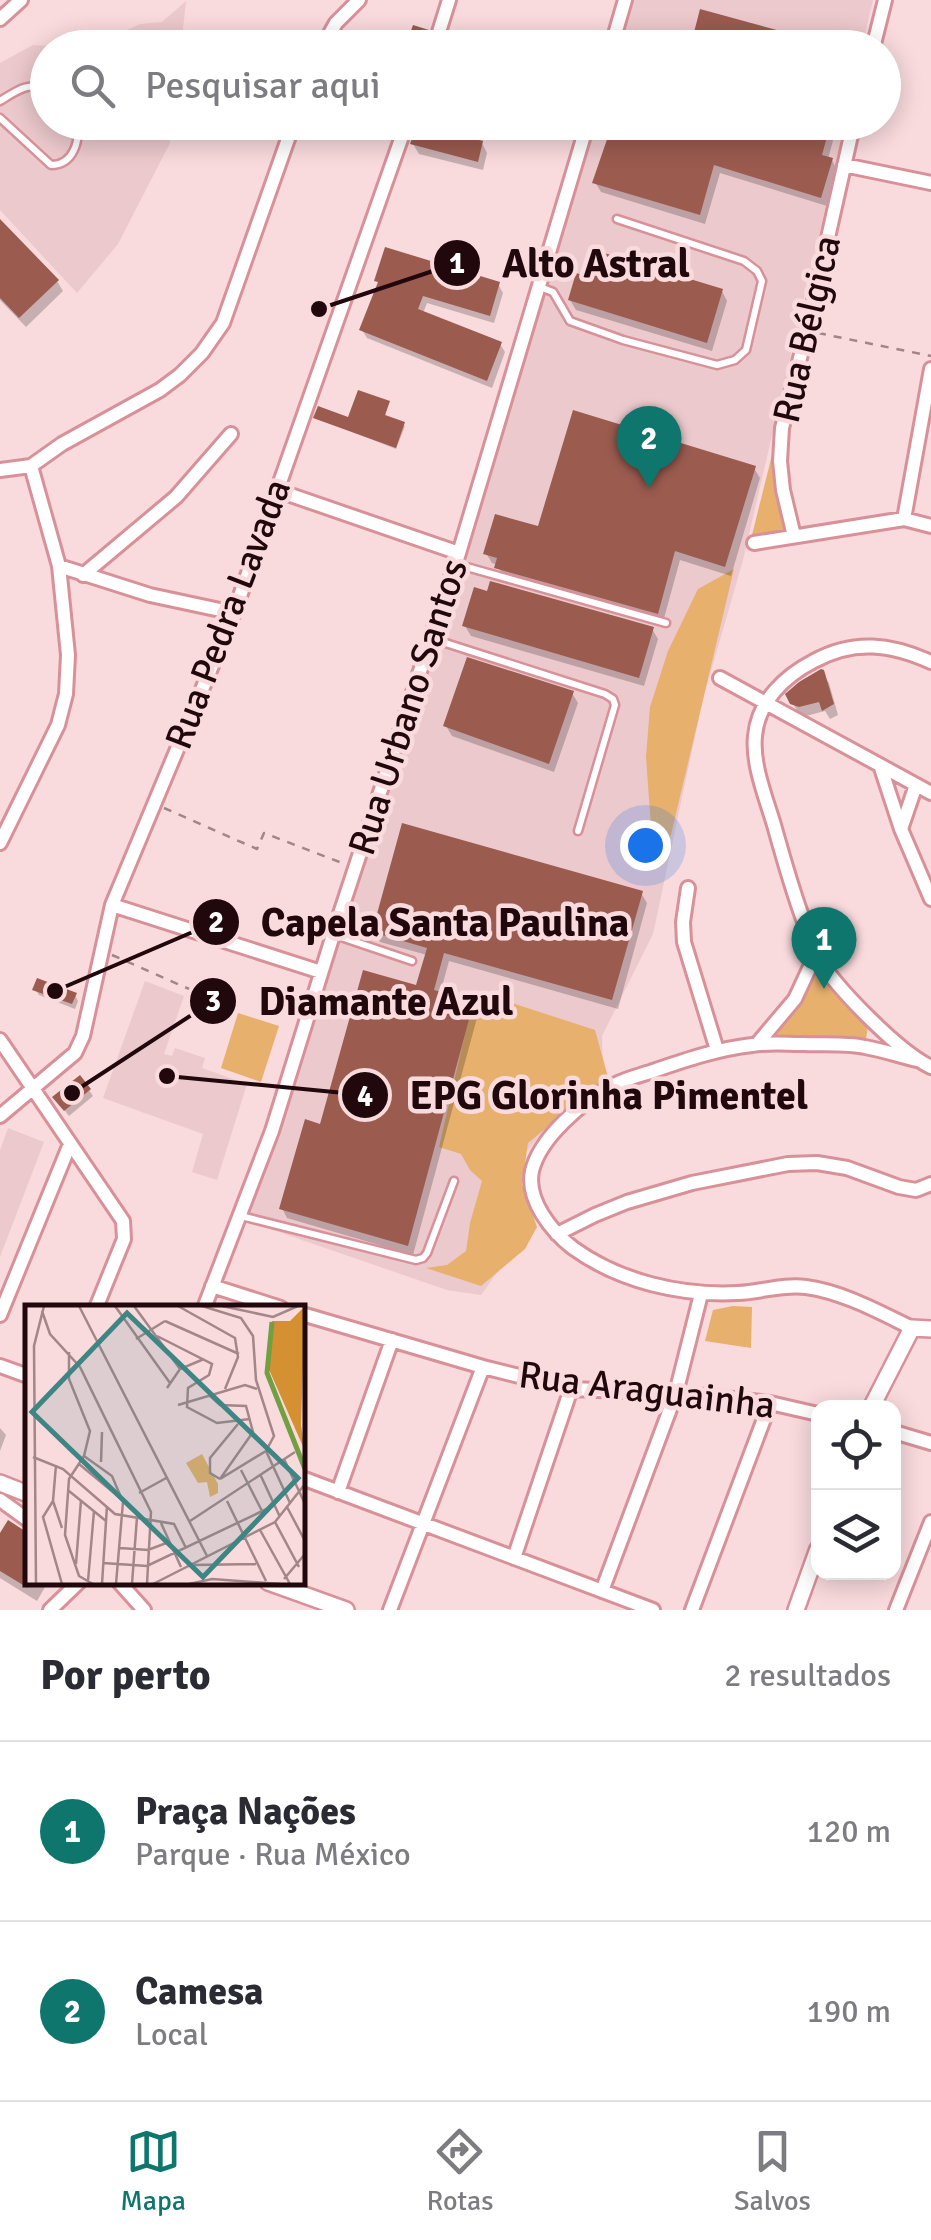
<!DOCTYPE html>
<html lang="pt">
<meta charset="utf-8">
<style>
:root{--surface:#fff;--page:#f2f2f3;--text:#2b2b33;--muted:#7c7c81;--line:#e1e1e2;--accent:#0f766e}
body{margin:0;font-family:Signika,sans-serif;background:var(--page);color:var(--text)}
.controls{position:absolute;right:30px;bottom:30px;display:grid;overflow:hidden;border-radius:20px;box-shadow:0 5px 25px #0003}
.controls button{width:90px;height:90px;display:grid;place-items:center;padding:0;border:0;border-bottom:2px solid var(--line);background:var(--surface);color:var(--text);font:50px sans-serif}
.you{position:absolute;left:645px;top:845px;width:35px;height:35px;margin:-25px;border:8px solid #fff;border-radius:50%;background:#1a73e8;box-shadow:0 0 0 15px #1a73e833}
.badge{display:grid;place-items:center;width:65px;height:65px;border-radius:50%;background:var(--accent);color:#fff;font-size:32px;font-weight:700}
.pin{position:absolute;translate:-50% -82px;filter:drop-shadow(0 2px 5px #0008)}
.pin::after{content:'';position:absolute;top:52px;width:35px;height:30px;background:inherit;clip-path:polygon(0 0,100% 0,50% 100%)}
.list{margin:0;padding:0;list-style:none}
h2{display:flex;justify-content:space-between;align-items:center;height:130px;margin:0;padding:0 40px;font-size:42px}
h2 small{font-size:32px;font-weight:400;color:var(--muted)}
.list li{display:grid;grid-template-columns:65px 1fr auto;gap:30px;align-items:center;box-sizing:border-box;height:180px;padding:0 40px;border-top:2px solid var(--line)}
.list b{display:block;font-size:38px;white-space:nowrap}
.list p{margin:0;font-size:32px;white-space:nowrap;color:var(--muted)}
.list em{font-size:32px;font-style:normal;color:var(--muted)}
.icon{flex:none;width:55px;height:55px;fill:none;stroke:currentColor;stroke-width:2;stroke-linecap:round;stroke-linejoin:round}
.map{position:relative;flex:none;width:931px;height:1610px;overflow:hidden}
.search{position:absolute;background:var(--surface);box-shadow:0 5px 25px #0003;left:30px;right:30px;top:30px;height:110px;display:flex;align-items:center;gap:25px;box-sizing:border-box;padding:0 35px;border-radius:55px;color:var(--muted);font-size:38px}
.sheet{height:490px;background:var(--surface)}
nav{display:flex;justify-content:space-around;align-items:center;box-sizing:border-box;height:140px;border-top:2px solid var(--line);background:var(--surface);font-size:28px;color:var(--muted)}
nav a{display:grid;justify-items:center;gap:5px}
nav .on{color:var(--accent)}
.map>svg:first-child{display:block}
</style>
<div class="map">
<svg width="931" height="1610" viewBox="0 0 931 1610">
<rect width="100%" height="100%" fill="#f9dadd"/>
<path fill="#ecc9cd" d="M634,0H873L862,47L619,48Z
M186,1L181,47H90L140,24L162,22Z
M33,45L64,47L48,48V122L172,123L170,143L118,244L77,293L0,210V63Z
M595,123H845L743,560L703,699L653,934L602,1036L603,1077L574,1095L520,1159L524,1235L481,1295L447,1290L244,1220Z
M145,981L184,996L164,1054L172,1056L175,1048L205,1058L202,1068L247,1084L217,1180L192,1172L203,1134L103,1098Z
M8,1128L44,1142L0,1257V1150Z"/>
<path fill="#e7b06d" d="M776,439L774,487L788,534L751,539Z
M734,569L665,860L652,841L646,757L650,707L668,651L698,589Z
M820,968L864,1015L868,1026L866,1039H768C794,1020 805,997 820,968Z
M475,991L595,1030L608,1077L528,1143L522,1184L537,1227L525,1249L481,1286L426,1268L447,1265L466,1251L470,1223L482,1181L470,1170L461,1154L439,1147Z
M238,1013L279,1026L261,1082L221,1068Z
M733,1306L752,1307L751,1348L705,1341L713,1310Z"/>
<path fill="#0003" d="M615,122H838L828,159L832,160L837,170L827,206L720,173L705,224L601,192L595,182Z
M482,143L487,153L483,170L419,154L413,144Z
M0,223L57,281L63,291L26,327L0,300Z
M377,281L498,284L503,293L494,323L427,303L423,313L500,344L505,352L492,388L367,338L362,330L379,285Z
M722,291L727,301L712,351L576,310L570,300Z
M388,403L385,417L405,426L396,449L316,418L350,420Z
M754,468L760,478L731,576L680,560L663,622L503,577L498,565L492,563L486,553Z
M465,626L652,629L658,639L644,686L471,636Z
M822,673L829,683L838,715L830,719L825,711L806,716L799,714L788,695Z
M572,693L578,703L554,772L452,736L446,726Z
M641,893L647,903L618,1009L449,961L440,994L472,1004L478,1014L413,1255L287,1218L282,1208L322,1127L418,988L427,955L380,942L375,932Z
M35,989L75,995L78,1001L75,1009L39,995Z
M89,1090L93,1096L69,1116L59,1103Z
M0,1428L6,1435L0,1451Z
M0,1538L28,1582H48L37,1601L0,1578Z"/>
<path fill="#9b5b4f" d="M700,9L828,44V48H690Z
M413,25L429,30L424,48H405Z
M613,122H831L822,155L833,158L821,198L714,165L700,215L592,183Z
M417,124L483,141L478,162L410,144Z
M0,219L59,280L19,318L0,298Z
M385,247L500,282L490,316L423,296L418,309L502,342L487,381L359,330L378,282L374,281Z
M591,249L723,289L707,343L568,300L576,273L583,275Z
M358,390L390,401L385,415L405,422L396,448L313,418L318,406L348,417Z
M573,410L756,466L725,567L675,551L658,614L494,568L497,558L483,554L495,514L538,526Z
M490,581L654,627L639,678L462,626L474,587L487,591Z
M467,657L574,691L549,764L443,726Z
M821,669L824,670L834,704L822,711L819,702L799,707L790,704L785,694L799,682Z
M402,823L643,891L612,1000L444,953L434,990L474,1001L408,1246L279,1209L305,1119L320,1124L363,970L416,985L427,948L372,932Z
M37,978L77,993L72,1004L32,990Z
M80,1075L91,1089L64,1111L52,1097Z
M8,1520L28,1533V1588L0,1571V1533Z"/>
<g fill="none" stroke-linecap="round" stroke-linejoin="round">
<defs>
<path id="service" d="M0,101C16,91 29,81 48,89
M0,118L51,165C73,165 81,141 76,122
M540,287L553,292L570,321L623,340L717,365L735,360L746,350L762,281L757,271L744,261L617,219
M456,564L666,623
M433,639L605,694L613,699L615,705L578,831
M335,935L412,961
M241,1216L416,1260L423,1258L427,1253L454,1181"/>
<path id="minor" d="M0,19L21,0
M322,48L336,23L359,0
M434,48L449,0
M611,48L625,0
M873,48L885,0
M844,165L931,183
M0,470L31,466L62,444L160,390L180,375L202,353L223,323L294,122
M276,490L459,553
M904,519L931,369
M794,536L783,490L780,461L782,428L807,331L854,122
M754,543L904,519L931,526
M59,566L150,595L234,613
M83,575L176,497L231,434
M931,662C891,644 854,639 814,661C785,676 758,701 755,736C752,764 766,798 774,825C784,860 793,894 806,927C809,937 812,947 817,956C835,987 899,1052 931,1067
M720,678L931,793
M880,765L901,829
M916,785L901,829L931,899
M0,843L58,725L66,694L68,655L59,566L31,466
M688,888L683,922L684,942L717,1050
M112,905L321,972
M0,1040L123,1221L124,1239L96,1308
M757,1044L795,999L816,954
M0,1116L75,1053L83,1036L112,905L234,613L407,122
M557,1234L595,1215L627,1202L692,1183L788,1164L817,1163L847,1168L899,1187L916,1190L931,1184
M212,1286L281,1308
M204,1308L272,1131L333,935L459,553L588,122
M302,1314L483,1367L571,1389L676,1393L770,1403L818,1414
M0,1315L70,1144
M912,1328C879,1312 843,1292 806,1287C783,1284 761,1292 738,1293C682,1296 620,1282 573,1248C552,1232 526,1200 532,1171C540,1137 584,1100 614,1085C627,1078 642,1075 656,1070C688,1059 718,1049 752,1045C769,1042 787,1044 805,1044C824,1045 846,1043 865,1047C882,1050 900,1056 917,1060
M0,1366L28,1376
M894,1432L931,1443
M302,1478L653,1610
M338,1492L392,1340
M0,1500L28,1520
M514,1558L571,1389
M119,1582L144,1610
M602,1591L676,1393L701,1294
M50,1610L79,1582
M390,1610L483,1367
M692,1610L770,1403
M896,1610L931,1522"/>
<path id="tertiary" d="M871,1408L912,1328L931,1329
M0,1483L28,1494
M268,1582L346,1610
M796,1610L818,1549"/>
</defs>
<use href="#service" stroke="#d89099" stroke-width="11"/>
<use href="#minor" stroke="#d89099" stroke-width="18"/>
<use href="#tertiary" stroke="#d89099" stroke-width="20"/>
<path stroke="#a18589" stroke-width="2.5" stroke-dasharray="8 8" stroke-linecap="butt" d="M818,333L931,356
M164,808L257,849L264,833L342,863
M112,955L196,992"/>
<use href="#service" stroke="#fff" stroke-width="6"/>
<use href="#minor" stroke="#fff" stroke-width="12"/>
<use href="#tertiary" stroke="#fff" stroke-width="15"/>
</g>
<g text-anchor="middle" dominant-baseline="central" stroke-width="9" stroke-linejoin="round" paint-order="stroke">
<g font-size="38" fill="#21080d" stroke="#f9dadd">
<text transform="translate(807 329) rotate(-77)">Rua Bélgica</text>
<text transform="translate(228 614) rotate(-69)">Rua Pedra Lavada</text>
<text transform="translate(408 707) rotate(-72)">Rua Urbano Santos</text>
<text transform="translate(647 1390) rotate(7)">Rua Araguainha</text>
</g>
</g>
<g transform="translate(25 1305)">
<rect width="280" height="280" fill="#f9dadd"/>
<path d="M177,149L193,179V188L185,192L182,177L173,178L161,158Z" fill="#e7b06d"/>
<path d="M280,1L276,120L280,146L242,60L247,16H265Z" fill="#d49031"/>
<path fill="none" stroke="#719f41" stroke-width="5" d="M247,17L242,68L280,164"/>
<path fill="none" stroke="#a3868a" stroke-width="2.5" d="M54,1L182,251M90,1L145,78M109,1L155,64M153,1L210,33L213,52L200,84M177,1L216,13L228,31L231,75L249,131L241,146M197,1L248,12L273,1M17,6L25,29L55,62L126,207L122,279M140,16L214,49M132,31L187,59L184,70L163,83L162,102L192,118L225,114M111,34L140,16M44,47V74L65,126L59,151L44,174L40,230L54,271L68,279M142,83L155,64L179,54M184,90L195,100L221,101L228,127L195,174M153,100L220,80L232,84M241,146L265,198M59,151L87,171L98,197L91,279M8,152L38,164L90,209L149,219L161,243M259,154L280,199M76,157L77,127M54,159L94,192M31,160L28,196L37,223M216,165L237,206M235,169L255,212M195,174L185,168V153L213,119M195,174L241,146M44,186L81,216M114,188L143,172M28,196L18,212L37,279M202,196L241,276M262,202L280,236M165,216L270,147M250,217L274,262M136,218L156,262M235,225L265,279M95,243L123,245L144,237M78,258L122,261L250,200M51,259L56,195M169,260L231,259M259,274L280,249M63,276L69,206M11,279L9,41L19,1M77,279L82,201M107,279L112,212M128,279L250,217L280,179M164,279L187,274L255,279"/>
<path fill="#3e8683" fill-opacity="0.15" stroke="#3e8683" stroke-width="5" d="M102,8L273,173L178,272L7,107Z"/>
<rect width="280" height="280" fill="none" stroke="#21080d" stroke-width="5"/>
</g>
<path fill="none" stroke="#21080d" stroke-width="4" d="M319 309L457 263M55 991L216 922M72 1093L213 1001M167 1076L365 1095"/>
<g fill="#21080d" stroke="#f9dadd" stroke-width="4">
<circle cx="319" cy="309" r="10"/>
<circle cx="55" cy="991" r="10"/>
<circle cx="72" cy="1093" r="10"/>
<circle cx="167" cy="1076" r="10"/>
<circle cx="457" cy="263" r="25"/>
<circle cx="216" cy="922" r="25"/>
<circle cx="213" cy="1001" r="25"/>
<circle cx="365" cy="1095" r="25"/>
</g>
<g font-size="30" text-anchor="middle" font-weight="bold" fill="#fff">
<text x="457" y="273">1</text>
<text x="216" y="932">2</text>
<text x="213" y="1011">3</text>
<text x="365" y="1106">4</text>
</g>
<g font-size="40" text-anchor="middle" font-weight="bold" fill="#21080d" stroke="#f9dadd" stroke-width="9" stroke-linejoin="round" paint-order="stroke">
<text x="596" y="277">Alto Astral</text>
<text x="445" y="936">Capela Santa Paulina</text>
<text x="386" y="1015">Diamante Azul</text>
<text x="609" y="1109">EPG Glorinha Pimentel</text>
</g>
</svg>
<div class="controls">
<button><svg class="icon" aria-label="locate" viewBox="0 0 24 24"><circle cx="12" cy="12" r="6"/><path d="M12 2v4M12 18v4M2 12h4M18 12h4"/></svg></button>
<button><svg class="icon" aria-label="layers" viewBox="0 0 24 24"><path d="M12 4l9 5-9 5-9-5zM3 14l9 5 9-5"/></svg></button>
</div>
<div class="you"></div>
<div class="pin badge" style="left:824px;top:989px">1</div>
<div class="pin badge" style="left:649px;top:488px">2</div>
<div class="search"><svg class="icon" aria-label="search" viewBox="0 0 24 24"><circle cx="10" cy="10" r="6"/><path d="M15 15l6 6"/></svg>Pesquisar aqui</div>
</div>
<section class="sheet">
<h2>Por perto<small>2 resultados</small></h2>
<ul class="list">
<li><span class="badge">1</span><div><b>Praça Nações</b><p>Parque · Rua México</p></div><em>120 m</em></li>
<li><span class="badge">2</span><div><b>Camesa</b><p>Local</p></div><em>190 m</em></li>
</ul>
</section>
<nav>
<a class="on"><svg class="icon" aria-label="map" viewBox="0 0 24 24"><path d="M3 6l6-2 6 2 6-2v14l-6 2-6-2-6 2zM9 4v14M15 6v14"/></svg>Mapa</a>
<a><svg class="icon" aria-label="directions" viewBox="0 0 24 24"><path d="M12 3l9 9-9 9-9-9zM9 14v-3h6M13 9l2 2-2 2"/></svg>Rotas</a>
<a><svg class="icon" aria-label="saved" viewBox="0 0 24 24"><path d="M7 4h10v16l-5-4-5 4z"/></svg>Salvos</a>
</nav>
